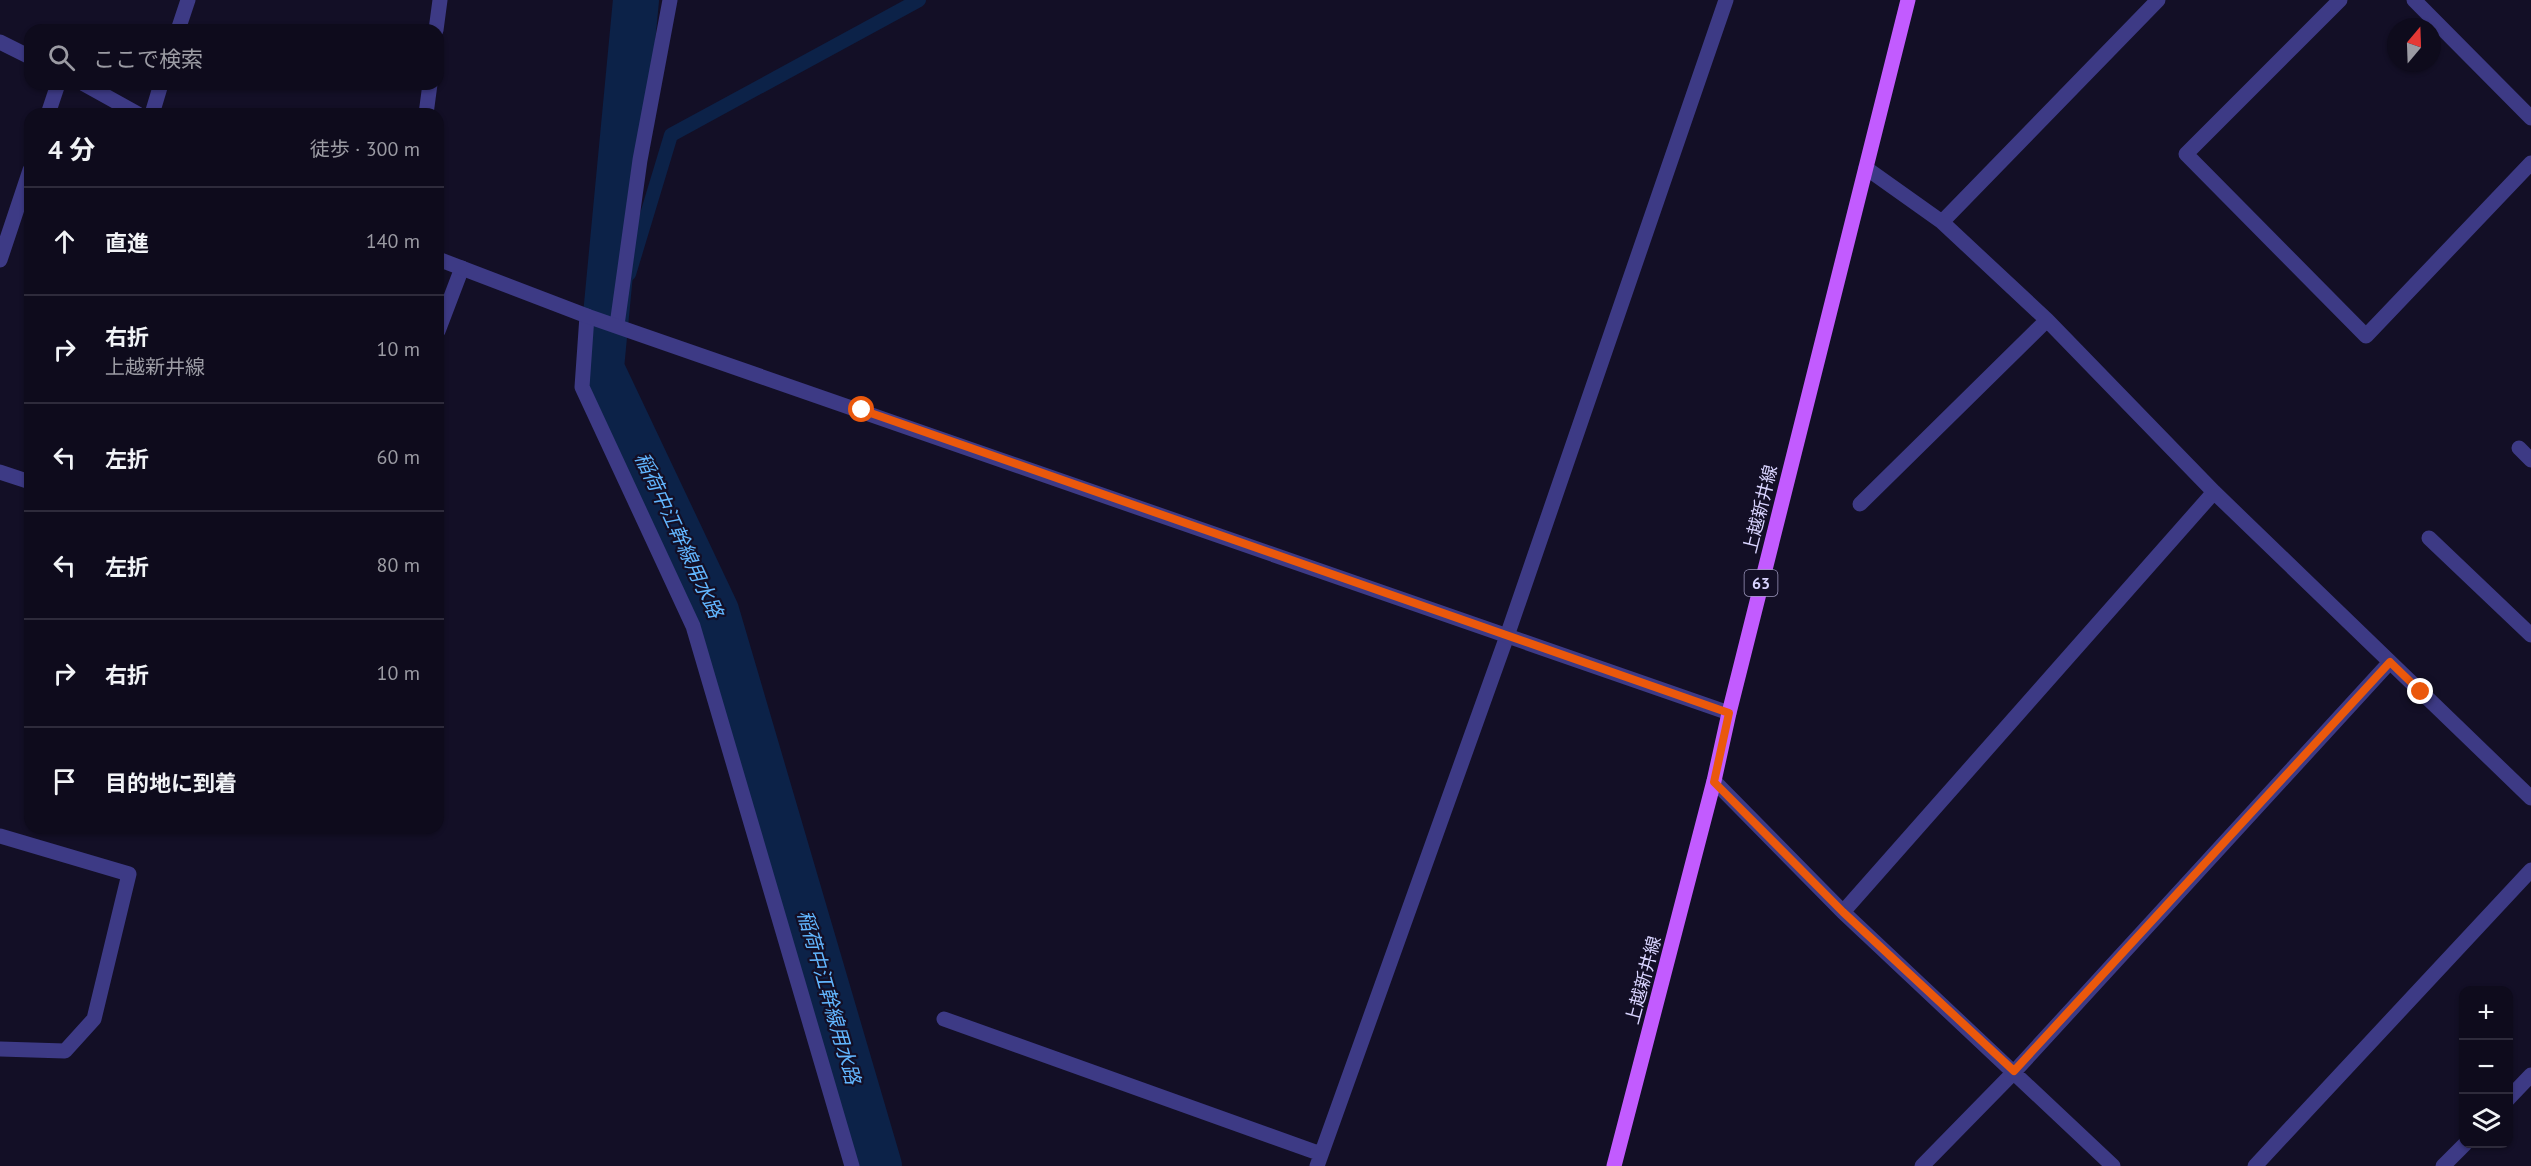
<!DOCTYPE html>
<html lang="ja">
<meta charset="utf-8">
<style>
:root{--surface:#0e0b1c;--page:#171425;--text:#f1f3f6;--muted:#9b9ba3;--line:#2e2b3b}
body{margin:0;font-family:"PT Sans","Noto Sans JP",sans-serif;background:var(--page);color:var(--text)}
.controls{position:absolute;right:18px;bottom:18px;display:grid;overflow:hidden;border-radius:12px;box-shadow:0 2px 4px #0004}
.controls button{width:54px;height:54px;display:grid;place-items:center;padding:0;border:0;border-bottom:2px solid var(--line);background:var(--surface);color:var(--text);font:30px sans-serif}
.compass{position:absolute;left:2387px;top:18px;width:54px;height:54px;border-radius:50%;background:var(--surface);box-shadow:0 2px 4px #0004;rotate:19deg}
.stop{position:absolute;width:18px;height:18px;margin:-14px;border:4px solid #ea580c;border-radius:50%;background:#fff}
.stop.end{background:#ea580c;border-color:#fff;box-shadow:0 2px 6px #0008}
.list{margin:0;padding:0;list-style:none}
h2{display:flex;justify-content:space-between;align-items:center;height:78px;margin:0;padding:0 24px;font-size:26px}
h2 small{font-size:20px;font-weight:400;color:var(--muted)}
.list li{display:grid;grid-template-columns:39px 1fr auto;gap:18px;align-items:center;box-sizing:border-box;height:108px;padding:0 24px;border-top:2px solid var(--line)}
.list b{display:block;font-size:22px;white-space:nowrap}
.list p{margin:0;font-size:20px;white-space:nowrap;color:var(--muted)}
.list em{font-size:20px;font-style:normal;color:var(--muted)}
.icon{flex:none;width:33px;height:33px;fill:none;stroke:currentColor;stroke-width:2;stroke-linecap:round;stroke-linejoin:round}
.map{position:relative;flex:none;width:2531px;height:1166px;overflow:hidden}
.search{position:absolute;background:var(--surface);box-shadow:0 2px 4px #0004;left:24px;top:24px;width:420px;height:66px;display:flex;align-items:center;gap:15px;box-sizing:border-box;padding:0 21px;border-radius:18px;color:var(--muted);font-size:22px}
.panel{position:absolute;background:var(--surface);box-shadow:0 2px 4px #0004;left:24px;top:108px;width:420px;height:726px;border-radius:18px}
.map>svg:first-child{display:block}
</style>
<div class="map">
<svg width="2531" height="1166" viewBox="0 0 2531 1166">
<rect width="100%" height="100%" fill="#130f26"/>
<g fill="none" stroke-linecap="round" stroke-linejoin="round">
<path stroke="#0c2248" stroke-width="14" d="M629,274L671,135L919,0
M601,368L617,316"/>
<path stroke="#0c2248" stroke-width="46" d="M636,0L601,368L716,611L879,1166"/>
<path stroke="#3d3a85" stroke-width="15" d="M2340,0L2186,154L2366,336L2531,163
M2414,0L2531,118
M178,30L188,0
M436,30L440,0
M48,114L58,84
M152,114L161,84
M426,114L430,84
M1866,168L1942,222L2158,0
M1942,222L2047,320L2214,492L2531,798
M0,260L30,170
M587,316L582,387L693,626L852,1166
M617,325L640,160L670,0
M438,331L462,268
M2519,448L2531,460
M0,472L30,482
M1860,504L2047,320
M2429,538L2531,635
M1714,781L1843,912L2113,1166
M0,836L129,874L94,1019L65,1051L0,1049
M1843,912L2214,492
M944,1019L1321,1154
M2508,1099L2531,1075
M1317,1166L1507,636L1726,0
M1922,1166L2015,1071L2390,662
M2255,1166L2531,870
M2443,1166L2465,1144"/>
<path stroke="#3d3a85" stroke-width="15" d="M0,42L30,57
M84,84L138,114
M438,259L587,316L1729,713"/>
<path stroke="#c25bff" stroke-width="15" d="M1614,1166L1714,781L1729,713L1908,0"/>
</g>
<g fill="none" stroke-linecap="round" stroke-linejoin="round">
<path stroke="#ea580c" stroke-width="8" d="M862,410L1729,713L1714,782L1843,912L2014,1071L2390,662L2421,692"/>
</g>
<g text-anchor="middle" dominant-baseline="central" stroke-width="4.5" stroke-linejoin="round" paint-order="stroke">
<rect fill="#130f26" stroke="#9e99be" stroke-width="1.5" x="1744.5" y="570" width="33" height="26" rx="4.5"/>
<g font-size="16" font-weight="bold" fill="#d9d4ff">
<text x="1761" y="583">63</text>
</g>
<g font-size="18" fill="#d9d4ff" stroke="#130f26">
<text transform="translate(1760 509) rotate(-76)">上越新井線</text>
<text transform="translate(1643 980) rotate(-75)">上越新井線</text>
</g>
<g font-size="20" font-style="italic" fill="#62b6ff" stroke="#130f26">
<text transform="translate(679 535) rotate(65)">稲荷中江幹線用水路</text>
<text transform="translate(829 997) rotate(74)">稲荷中江幹線用水路</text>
</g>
</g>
</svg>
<div class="controls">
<button>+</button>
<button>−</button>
<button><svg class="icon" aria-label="layers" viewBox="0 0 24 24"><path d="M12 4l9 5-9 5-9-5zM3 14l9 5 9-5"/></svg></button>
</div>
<svg class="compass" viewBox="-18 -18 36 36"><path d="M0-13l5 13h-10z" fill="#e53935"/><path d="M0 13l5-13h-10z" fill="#9b9ba3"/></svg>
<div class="stop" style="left:862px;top:410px"></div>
<div class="stop end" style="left:2421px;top:692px"></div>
<div class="search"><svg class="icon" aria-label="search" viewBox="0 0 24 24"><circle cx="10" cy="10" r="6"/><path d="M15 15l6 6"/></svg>ここで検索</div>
<section class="panel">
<h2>4 分<small>徒歩 · 300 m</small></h2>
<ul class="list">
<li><svg class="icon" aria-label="ahead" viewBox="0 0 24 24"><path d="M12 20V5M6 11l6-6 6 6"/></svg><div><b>直進</b></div><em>140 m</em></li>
<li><svg class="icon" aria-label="right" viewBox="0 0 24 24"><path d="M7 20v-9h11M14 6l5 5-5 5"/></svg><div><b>右折</b><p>上越新井線</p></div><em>10 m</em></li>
<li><svg class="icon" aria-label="left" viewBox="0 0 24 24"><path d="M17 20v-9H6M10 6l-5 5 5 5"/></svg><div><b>左折</b></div><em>60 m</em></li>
<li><svg class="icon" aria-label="left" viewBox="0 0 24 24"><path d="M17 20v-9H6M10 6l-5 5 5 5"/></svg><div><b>左折</b></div><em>80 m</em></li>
<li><svg class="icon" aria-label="right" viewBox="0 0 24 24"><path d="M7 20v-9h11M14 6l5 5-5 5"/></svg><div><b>右折</b></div><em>10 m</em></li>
<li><svg class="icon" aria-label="arrive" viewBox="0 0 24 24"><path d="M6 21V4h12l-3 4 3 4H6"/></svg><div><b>目的地に到着</b></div></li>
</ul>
</section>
</div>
